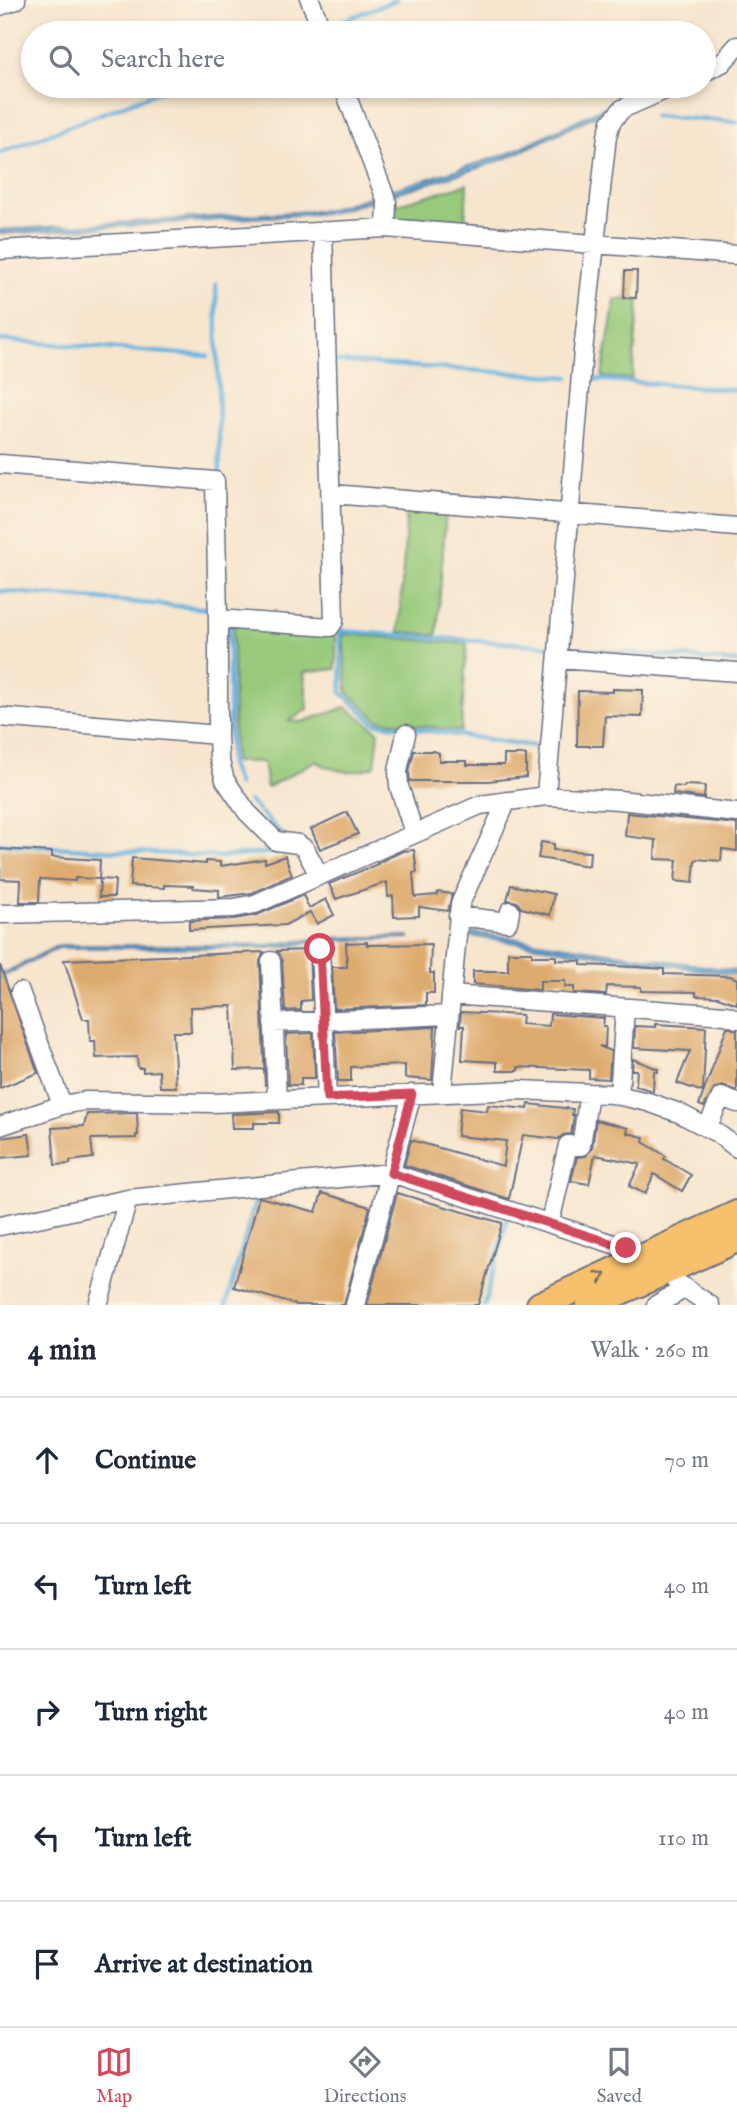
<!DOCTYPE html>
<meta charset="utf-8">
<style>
:root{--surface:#fff;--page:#f2f2f3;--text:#1f2937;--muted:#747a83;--line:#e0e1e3;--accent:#d1495b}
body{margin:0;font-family:"IM FELL English",serif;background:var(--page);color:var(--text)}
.stop{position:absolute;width:21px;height:21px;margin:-16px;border:5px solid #d1495b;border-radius:50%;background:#fff}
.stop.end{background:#d1495b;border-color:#fff;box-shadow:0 2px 7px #0008}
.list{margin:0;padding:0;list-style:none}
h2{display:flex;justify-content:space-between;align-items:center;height:91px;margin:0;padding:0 28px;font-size:30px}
h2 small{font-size:23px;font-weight:400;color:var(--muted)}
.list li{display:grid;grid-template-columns:46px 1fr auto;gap:21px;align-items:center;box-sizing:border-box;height:126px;padding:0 28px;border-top:2px solid var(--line)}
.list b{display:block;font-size:26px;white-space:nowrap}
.list em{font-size:23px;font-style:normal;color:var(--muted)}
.icon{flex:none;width:38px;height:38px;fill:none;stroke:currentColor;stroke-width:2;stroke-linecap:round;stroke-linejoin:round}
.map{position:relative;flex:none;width:737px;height:1305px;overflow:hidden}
.search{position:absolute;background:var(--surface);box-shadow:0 4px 10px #0003;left:21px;right:21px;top:21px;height:77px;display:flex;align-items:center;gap:18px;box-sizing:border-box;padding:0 24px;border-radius:38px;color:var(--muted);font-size:26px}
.sheet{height:721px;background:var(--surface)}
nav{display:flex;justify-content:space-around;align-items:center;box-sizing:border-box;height:98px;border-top:2px solid var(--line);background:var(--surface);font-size:19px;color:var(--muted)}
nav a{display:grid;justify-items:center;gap:4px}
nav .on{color:var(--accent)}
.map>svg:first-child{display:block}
</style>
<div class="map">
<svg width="737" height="1305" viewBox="0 0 737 1305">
<rect width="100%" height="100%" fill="#fcf5e5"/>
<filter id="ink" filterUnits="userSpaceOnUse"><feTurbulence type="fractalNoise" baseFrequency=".0143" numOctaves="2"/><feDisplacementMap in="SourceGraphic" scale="14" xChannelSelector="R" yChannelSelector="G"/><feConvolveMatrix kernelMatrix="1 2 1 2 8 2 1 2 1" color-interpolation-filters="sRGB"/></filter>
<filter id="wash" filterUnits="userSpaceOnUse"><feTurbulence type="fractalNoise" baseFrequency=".00686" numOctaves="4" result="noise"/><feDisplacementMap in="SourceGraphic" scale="28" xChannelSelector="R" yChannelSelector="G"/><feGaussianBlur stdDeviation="1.57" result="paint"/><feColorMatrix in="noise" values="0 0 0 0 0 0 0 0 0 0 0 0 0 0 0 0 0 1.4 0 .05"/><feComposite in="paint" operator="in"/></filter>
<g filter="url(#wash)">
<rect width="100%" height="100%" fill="#f7e5cd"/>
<path fill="#98ca7b" stroke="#5a7c6c" stroke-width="2" d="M467,184L465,222L393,218L391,206Z
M615,299L639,301L632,379L602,377Z
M407,507L446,510L437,635L399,632Z
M233,624L336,630V669L304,672L308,709L289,721L302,722L346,707L379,732L375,766C350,775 338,773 315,761L267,788L263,762H234Z
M343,634L467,644L461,731L378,720L347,692Z"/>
<path fill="#65b2df" stroke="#40709e" stroke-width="2" d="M648,86H657L507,158L475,169L330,213L0,234V230L327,210L507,154Z
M470,932L704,966L737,971V975L470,936Z
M409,936V938L325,941L270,948H58L0,978V975L6,972L59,945H268L321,938Z"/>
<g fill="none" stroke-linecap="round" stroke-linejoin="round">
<path stroke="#65b2df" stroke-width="4.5" d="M331,25L396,0
M654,116L737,122
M0,153L173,86
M216,283L220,478
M0,340L208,356
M333,361L569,377
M594,379L737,390
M0,591L212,609
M340,622L342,693L375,723L541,747
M229,624L230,764L238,786
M341,631L551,646
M575,648L737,662
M249,801L283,835
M0,844L223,857L284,851L285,847
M226,1305L258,1192
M484,1305L508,1216"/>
</g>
<g id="blocks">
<path fill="#deab6e" d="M625,271H637L636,298H624Z
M613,689L643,690L642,717L605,716L603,746H577L578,691L613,692Z
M414,751H434L439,753V761H467V765H504V755H526V777L488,781H410L409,772Z
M685,785L705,786L704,798L673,794L674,786L684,787Z
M347,812L358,834L320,849L311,829Z
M627,813L737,824V851L722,849L721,861L697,859L695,861L693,883L675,881L677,860L655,859L656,840L625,836Z
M541,842L554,844L553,850L590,852L589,866L538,858Z
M0,849L52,852V857L100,860L99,879L75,878V881L40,879L39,902H20L21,880L0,879Z
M414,850L417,872L413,873L415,897L437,895L438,892L452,894L448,911L419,907V916L394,917L393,896L388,897L387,882L336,899L329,884L378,864L377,863L403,851Z
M285,856L292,875L252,893L219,897V890L193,888V886L164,885V888L130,886L132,858L206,864V861L220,862V866L265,859V863Z
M100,879L115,880L114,897H99Z
M511,885L554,894L550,915L521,908L517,902L507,900Z
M303,895L309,908L326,899L334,915L317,924L310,912L285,925L189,930V921L234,919L257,915Z
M367,942V945L431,944L430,973H434V993H426V1005L334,1009L332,967H347L346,943Z
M309,950L311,1000L301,1001V1010L285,1011L282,961L277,951Z
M264,952L260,961L265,1086L264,1069L235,1070L232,1006L190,1007L191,1032H173L176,1087H160L159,1071L143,1072V1068H138L137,1057L96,1058L95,1041H90L89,1019H83L64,960Z
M508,952H532V956H556V960L581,961V965L637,967L664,969V974L730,976L737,979V1004L718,997L696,996V992L641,991V987L607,986L606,995L574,993V987H565V981H540V990L473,984V971H508Z
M0,965L38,1073L0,1088Z
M461,1012L522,1015L521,1024L549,1026L550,1014L604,1018L603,1026H606L605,1047L599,1046L611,1051L609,1079L589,1078V1070L518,1067V1071H497V1062L462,1060L464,1026H460Z
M655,1024L706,1027L703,1092L677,1083L690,1051L634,1048L635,1026L655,1027Z
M435,1027L432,1080L405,1078V1065L351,1067V1081H338L335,1032Z
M727,1027L737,1030V1091L724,1086L715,1088L704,1107L699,1105Z
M313,1033L315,1078H301V1085H288L286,1034Z
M633,1059L658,1069V1072L654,1071L653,1091L636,1086L637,1070H632Z
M529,1104L573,1109L572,1115H574L571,1134L563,1135L558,1139L523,1135L509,1199L404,1165L411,1140L503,1166L506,1141L457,1136L460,1108L487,1111L488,1105L528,1109Z
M279,1112V1123H254V1128H232L231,1114Z
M137,1113L138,1135H136V1138L91,1139L93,1158L70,1161V1164L55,1165L52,1128L84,1126L87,1114Z
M596,1120L628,1128L627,1133L644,1137L643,1142L666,1156L664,1159L691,1175L682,1191L654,1174L645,1194L629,1186L640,1164L595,1155L589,1184L571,1181L577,1157L586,1156L592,1148Z
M29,1134L32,1155L0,1158V1138Z
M322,1193L370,1207L344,1305H297L234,1287L259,1197L316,1212Z
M397,1193L502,1223L478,1305H367Z"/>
</g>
</g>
<g filter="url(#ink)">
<use href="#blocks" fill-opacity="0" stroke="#686f85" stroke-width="2"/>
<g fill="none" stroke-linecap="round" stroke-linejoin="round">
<defs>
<path id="minor" d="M310,0L323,33
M0,6L16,0
M704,72L722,63L737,46
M343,86L387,202L386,228
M0,250L386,228L737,255
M0,464L215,481L218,619L330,627L334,621L323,231
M332,494L737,527
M218,619V735L219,758L225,780L247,812L276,841L298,844L305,849L319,875
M559,659L737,672
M0,717L218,735
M406,734L398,771L399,786L414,833
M546,796L583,351L607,136L611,122L622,109L674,86
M0,914L234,908L255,904L480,805L546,796L619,800L737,813
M458,916L508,922L510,911
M320,949L327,1098
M271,961L277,1100
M20,992L62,1105
M451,995L726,1015L737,1019
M273,1023L449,1015
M442,1092L460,904L507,801
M619,1096L625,1009
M0,1126L62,1105L85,1101L213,1103L519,1090L612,1094L648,1102L679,1113L717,1133L737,1148
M707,1128L721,1097L737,1103
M550,1222L568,1145L581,1146L589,1093
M0,1226L128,1199L391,1173L626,1248
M676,1282L710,1305
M98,1305L128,1199
M355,1305L412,1094
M656,1305L686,1288"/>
<path id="highway" d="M540,1305L737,1214
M590,1305L737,1239"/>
</defs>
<use href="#minor" stroke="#686f85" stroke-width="21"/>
<use href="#highway" stroke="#686f85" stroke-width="30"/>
<use href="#minor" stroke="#fff" stroke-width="18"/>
<use href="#highway" stroke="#f7c06c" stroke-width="26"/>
</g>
<defs><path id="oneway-chevron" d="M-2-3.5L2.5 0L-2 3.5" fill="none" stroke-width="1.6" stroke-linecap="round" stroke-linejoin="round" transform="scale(1.75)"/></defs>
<use stroke="#7e7064" href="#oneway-chevron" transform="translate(601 1276) rotate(-25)"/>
</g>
<g fill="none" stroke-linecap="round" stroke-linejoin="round" filter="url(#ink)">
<path stroke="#d1495b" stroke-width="9" d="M320,949L327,1098L412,1094L391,1173L626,1248"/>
</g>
</svg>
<div class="stop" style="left:320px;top:949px"></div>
<div class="stop end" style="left:626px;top:1248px"></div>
<div class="search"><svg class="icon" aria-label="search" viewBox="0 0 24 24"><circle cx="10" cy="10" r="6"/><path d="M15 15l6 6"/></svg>Search here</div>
</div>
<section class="sheet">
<h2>4 min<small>Walk · 260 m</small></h2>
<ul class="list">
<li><svg class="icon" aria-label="ahead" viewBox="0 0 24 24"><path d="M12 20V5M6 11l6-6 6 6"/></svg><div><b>Continue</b></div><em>70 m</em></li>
<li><svg class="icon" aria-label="left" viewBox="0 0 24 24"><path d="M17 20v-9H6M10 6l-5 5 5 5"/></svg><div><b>Turn left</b></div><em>40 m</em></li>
<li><svg class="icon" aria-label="right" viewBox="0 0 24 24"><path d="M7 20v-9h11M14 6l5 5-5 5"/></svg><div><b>Turn right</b></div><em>40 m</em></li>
<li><svg class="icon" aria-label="left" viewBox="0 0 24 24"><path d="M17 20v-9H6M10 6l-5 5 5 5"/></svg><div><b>Turn left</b></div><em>110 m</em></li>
<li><svg class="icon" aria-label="arrive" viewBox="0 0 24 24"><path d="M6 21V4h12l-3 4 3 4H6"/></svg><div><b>Arrive at destination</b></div></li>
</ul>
</section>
<nav>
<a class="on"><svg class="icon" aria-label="map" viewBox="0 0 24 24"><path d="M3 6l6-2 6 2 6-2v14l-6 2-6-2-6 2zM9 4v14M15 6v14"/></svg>Map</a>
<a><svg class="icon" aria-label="directions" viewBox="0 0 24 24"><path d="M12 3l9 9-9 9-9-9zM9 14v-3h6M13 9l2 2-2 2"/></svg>Directions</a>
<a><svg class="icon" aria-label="saved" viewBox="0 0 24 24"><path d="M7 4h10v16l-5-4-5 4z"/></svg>Saved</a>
</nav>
